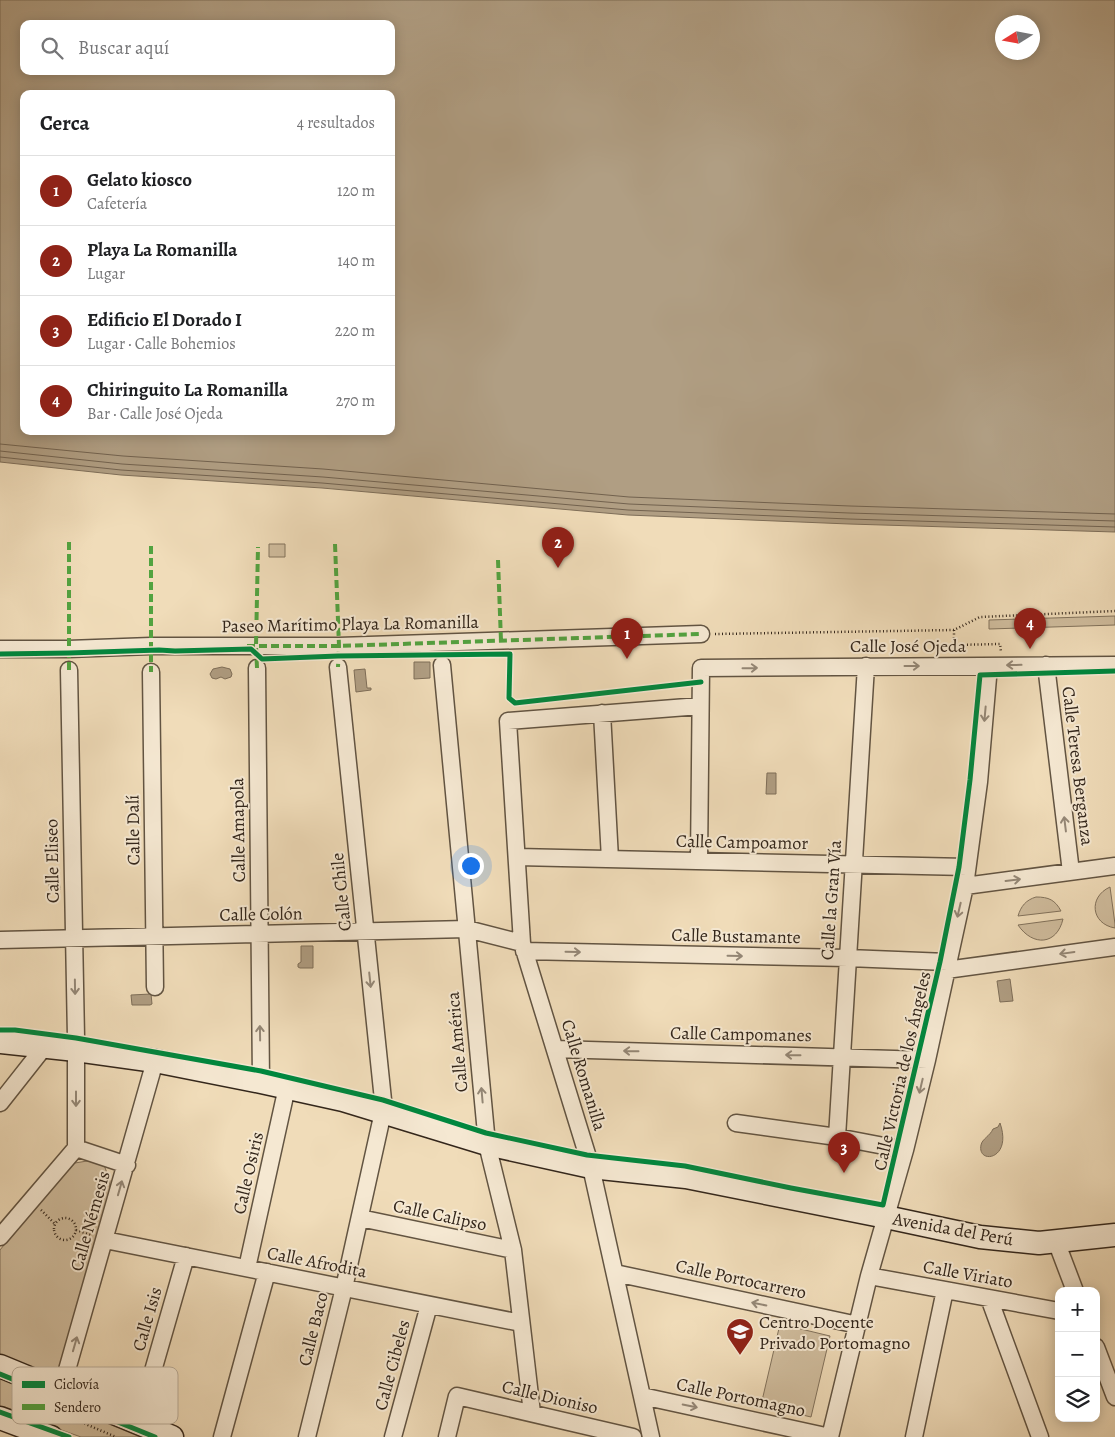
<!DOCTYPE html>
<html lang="es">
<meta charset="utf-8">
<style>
:root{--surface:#fff;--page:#f2f2f2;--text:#202124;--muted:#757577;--line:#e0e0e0;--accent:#8f2418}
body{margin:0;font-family:Alegreya,serif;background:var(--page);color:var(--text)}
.controls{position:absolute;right:15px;bottom:15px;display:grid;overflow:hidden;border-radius:10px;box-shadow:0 2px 12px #0003}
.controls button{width:45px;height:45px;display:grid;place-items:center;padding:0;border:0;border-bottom:1px solid var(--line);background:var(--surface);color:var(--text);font:25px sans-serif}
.compass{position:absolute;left:995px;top:15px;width:45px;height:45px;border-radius:50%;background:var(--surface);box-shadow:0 2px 12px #0003;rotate:259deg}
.you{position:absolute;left:470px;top:865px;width:18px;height:18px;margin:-12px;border:4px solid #fff;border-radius:50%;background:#1a73e8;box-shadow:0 0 0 8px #1a73e833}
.badge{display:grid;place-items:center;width:32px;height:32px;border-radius:50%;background:var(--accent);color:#fff;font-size:16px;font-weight:700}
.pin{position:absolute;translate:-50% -41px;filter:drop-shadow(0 1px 2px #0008)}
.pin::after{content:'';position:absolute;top:26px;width:18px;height:15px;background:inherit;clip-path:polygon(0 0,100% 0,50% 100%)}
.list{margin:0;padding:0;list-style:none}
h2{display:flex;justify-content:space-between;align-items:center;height:65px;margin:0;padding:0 20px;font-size:21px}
h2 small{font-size:16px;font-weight:400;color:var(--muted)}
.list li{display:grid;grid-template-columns:32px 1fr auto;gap:15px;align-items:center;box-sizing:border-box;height:70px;padding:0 20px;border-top:1px solid var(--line)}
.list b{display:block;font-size:19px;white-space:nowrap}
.list p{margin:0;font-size:16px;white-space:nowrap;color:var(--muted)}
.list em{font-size:16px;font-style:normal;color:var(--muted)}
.icon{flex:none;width:28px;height:28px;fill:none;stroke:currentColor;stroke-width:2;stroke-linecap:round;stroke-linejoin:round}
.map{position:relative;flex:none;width:1115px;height:1437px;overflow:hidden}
.search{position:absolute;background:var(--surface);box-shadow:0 2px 12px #0003;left:20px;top:20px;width:375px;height:55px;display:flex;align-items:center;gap:12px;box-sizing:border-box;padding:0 18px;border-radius:10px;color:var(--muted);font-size:19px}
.panel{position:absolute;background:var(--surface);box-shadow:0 2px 12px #0003;left:20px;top:90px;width:375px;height:345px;border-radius:10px}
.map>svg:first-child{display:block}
</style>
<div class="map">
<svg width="1115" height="1437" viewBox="0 0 1115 1437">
<rect width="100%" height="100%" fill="#f0dcb9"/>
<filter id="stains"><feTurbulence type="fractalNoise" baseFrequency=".004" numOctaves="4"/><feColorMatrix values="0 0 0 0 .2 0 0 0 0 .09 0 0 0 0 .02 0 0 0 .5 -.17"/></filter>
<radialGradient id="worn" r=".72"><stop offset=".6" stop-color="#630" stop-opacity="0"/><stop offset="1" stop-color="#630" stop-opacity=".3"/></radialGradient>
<path fill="#d0bd9e" stroke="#82725c" d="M269,544H285V557H269Z
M1115,616V625L989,629V620Z
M1110,887L1115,924V928C1091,924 1088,897 1110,887Z
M1036,897C1049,897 1055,900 1061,911L1018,916C1021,906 1026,900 1036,897Z
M1063,919C1057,945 1033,947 1018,925Z
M93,1160L104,1165L110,1181L109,1197L56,1380L0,1359V1250L69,1164Z
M780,1324L830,1336L811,1417L761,1405Z
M0,1377L151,1437H81L0,1408Z"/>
<path fill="#b09e83" stroke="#7e6e59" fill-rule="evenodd" d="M0,0H1115V532L849,524L628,515L322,488L121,475L0,462ZM1002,22H1032V52H1002ZM24,24H391V71H24ZM24,94H391V431H24Z
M414,662H430V678L414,679Z
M222,667L230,669L232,674L231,677L225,679L221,677L216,679L212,678L210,674L213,669Z
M365,669L367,688H371V690L356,692L354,670Z
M767,773H776V794H766Z
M45,875H59L60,890H49V880H45Z
M301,946H313V968H300L298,967V964L301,962Z
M1010,979L1013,1001L1000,1002L997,981Z
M151,994L152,1004L150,1005H132L131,995Z
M1000,1123C1013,1160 977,1165 981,1145C982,1139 990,1136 993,1129L998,1127Z"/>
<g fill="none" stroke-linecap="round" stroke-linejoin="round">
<path stroke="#72624f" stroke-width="1" d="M0,444L123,456L323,469L629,497L850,506L1115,514
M0,451L122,464L323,477L629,504L849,513L1115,521
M0,457L121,470L322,483L628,510L849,519L1115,527"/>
<defs>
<path id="street" d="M0,649H68L151,646H339L701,634
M442,665L487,1144L513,1250L532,1413
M1046,665L1071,872
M257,668L261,1082
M151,672L155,987
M602,713L610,859
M517,857L967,867
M699,861L701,668L1115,665
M965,886L1115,866
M0,940L467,929L522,943
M524,951L848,958L947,962
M946,970L1115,947
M555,1049L927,1060
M0,1103L45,1046
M736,1123L837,1137L905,1150
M837,1137L866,666
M76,1148L127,1165
M360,1218L513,1250
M0,1237L76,1148V1038L69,670
M105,1240L521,1323
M1056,1241L1075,1291
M247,1268L287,1087
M615,1273L858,1325
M869,1276L1059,1311
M989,1298L1040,1437
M1096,1347L1115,1397
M61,1391L155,1061
M642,1396L830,1437L869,1276L905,1150L927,1060L965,886L979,782L989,666
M138,1423L186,1256
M222,1437L267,1272
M307,1437L344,1288L383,1112V1100L338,667
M393,1437L429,1305
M447,1437L457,1396L633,1437
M651,1437L591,1167L522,943L508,721L700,706
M914,1437L945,1290"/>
<path id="secondary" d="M0,1042L76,1050L155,1061L261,1082L343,1100L487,1144L591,1167L686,1177L886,1217L980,1237L1039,1243L1115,1235
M0,1366L172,1437
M0,1418L51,1437"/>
</defs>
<use href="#street" stroke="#625442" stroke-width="19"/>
<use href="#secondary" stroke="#33261b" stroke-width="25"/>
<path stroke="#33261b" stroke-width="2.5" stroke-dasharray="1 2.5" stroke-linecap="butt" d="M954,630V645L1000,644L1001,652
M715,634L954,630L980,617L1115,611
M41,1210L55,1224
M54 1229a11 11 0 1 1 22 0a11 11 0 1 1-22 0Z
M76,1230L91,1235
M36,1403L116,1437"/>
<use href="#street" stroke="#f5e8d2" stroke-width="16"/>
<use href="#secondary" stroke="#f5e8d2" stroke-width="22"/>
<path stroke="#52a340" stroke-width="4" stroke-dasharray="8 4" stroke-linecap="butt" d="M335,544L339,646L338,667
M151,546V672
M498,560L501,641
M247,646H339L701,634
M257,668L256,646L258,547
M69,670V539"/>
<defs>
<path id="cycleway" d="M0,654L69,653L159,650L175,651L251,649L262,659L338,656L510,654L509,698L515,703L701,682
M0,1030H15L76,1038L261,1071L383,1100L486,1133L587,1155L685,1166L791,1188L883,1205L940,962L959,867L970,780L980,675L1115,671
M0,1374L155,1437
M0,1412L69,1437"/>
</defs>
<use href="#cycleway" stroke="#f5e8d2" stroke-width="8"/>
<use href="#cycleway" stroke="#00873e" stroke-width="5"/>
</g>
<defs><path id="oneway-shaft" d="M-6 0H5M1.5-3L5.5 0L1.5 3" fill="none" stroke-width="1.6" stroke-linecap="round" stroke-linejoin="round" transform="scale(1.25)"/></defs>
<g stroke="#948776">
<use href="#oneway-shaft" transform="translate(1014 665) rotate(179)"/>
<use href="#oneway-shaft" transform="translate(912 666)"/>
<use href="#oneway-shaft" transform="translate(750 668) rotate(-1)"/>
<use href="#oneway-shaft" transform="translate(985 714) rotate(95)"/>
<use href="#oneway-shaft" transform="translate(1065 824) rotate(-97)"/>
<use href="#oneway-shaft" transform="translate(1013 880) rotate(-7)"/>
<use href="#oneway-shaft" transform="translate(959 910) rotate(103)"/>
<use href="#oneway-shaft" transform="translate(573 952) rotate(1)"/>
<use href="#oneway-shaft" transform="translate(1067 953) rotate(172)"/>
<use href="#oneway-shaft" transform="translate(735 956) rotate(1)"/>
<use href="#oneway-shaft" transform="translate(370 980) rotate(84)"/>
<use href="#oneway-shaft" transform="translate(75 987) rotate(89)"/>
<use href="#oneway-shaft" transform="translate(260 1033) rotate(-91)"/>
<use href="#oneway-shaft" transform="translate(631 1051) rotate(-179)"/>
<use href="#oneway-shaft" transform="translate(793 1055) rotate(-179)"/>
<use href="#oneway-shaft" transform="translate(921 1086) rotate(103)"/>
<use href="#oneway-shaft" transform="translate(482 1095) rotate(-95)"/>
<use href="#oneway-shaft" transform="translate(76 1099) rotate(90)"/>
<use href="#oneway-shaft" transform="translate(120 1188) rotate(-74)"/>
<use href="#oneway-shaft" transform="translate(759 1304) rotate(-168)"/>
<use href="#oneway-shaft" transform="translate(75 1344) rotate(-74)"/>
<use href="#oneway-shaft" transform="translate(690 1406) rotate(12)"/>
</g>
<defs>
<symbol id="university-pin" viewBox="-11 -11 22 30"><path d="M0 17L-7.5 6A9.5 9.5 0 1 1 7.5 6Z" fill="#8f2418" stroke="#f5e8d2"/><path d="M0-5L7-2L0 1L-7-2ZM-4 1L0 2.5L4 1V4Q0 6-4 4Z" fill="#fff"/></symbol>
</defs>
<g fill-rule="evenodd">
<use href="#university-pin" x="724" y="1316" width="32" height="43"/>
</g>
<g text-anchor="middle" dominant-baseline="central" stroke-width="4" stroke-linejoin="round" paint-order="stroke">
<g font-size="18" fill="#33261b" stroke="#f5e8d2">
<text transform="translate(350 624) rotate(-1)">Paseo Marítimo Playa La Romanilla</text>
<text x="908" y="646">Calle José Ojeda</text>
<text transform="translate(1078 766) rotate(83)">Calle Teresa Berganza</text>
<text transform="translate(133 830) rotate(-91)">Calle Dalí</text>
<text transform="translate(238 830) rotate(-91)">Calle Amapola</text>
<text transform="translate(742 842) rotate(1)">Calle Campoamor</text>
<text transform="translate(52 861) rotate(-91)">Calle Eliseo</text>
<text transform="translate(341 892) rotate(-96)">Calle Chile</text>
<text transform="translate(831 900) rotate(-86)">Calle la Gran Vía</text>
<text transform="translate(261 914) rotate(-1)">Calle Colón</text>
<text transform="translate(736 936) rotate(1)">Calle Bustamante</text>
<text transform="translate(741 1034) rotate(1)">Calle Campomanes</text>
<text transform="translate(457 1042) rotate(-95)">Calle América</text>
<text transform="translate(902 1071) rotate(-77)">Calle Victoria de los Ángeles</text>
<text transform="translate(584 1075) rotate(73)">Calle Romanilla</text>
<text transform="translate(248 1173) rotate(-77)">Calle Osiris</text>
<text transform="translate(440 1215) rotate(12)">Calle Calipso</text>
<text transform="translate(90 1221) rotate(-74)">Calle Némesis</text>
<text transform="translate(953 1229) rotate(10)">Avenida del Perú</text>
<text transform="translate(317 1262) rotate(11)">Calle Afrodita</text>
<text transform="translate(968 1274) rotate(10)">Calle Viriato</text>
<text transform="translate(741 1279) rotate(12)">Calle Portocarrero</text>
<text transform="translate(147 1319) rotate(-74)">Calle Isis</text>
<text transform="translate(313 1329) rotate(-76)">Calle Baco</text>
<text transform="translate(392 1365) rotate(-75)">Calle Cibeles</text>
<text transform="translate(550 1397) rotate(13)">Calle Dioniso</text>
<text transform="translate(741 1397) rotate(12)">Calle Portomagno</text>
</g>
<g font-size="18" fill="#33261b" stroke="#f5e8d2" text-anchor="start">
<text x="759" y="1322">Centro Docente<tspan x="759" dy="21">Privado Portomagno</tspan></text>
</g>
</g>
<rect x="12" y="1367" width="166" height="57" rx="8" fill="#f5e8d2" stroke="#bbae9b" stroke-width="1"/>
<rect x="22" y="1381" width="23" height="7" fill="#00873e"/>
<rect x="22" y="1404" width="23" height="6" fill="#52a340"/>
<g font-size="14" fill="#33261b">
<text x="54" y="1389">Ciclovía</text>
<text x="54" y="1412">Sendero</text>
</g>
<rect width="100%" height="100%" filter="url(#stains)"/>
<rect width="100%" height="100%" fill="url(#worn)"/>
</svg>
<div class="controls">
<button>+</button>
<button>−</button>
<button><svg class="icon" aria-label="layers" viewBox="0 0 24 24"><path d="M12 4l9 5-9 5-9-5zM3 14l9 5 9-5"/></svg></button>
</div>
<svg class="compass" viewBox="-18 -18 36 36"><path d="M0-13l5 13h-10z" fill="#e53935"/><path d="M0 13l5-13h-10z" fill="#757577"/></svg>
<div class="you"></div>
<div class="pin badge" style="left:627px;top:659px">1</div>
<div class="pin badge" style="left:558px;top:568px">2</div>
<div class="pin badge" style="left:844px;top:1173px">3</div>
<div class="pin badge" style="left:1030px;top:649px">4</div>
<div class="search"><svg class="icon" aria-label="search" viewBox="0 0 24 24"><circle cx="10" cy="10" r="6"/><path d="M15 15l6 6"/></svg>Buscar aquí</div>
<section class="panel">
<h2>Cerca<small>4 resultados</small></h2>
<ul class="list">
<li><span class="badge">1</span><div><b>Gelato kiosco</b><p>Cafetería</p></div><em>120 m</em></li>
<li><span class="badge">2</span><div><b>Playa La Romanilla</b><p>Lugar</p></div><em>140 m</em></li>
<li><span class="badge">3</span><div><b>Edificio El Dorado I</b><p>Lugar · Calle Bohemios</p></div><em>220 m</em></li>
<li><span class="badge">4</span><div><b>Chiringuito La Romanilla</b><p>Bar · Calle José Ojeda</p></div><em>270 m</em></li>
</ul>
</section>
</div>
